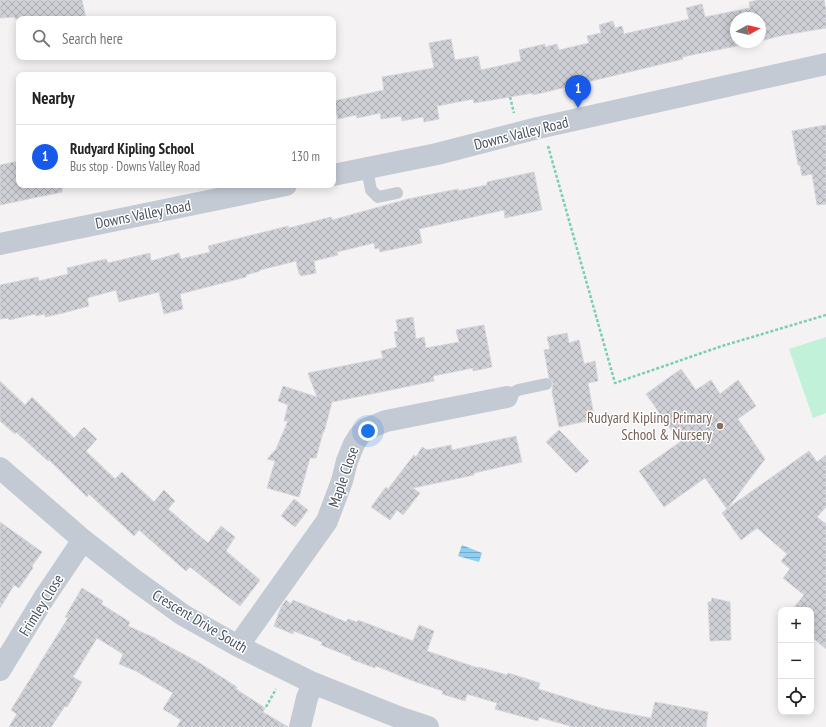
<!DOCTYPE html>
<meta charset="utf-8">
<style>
:root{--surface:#fff;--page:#f6f6f6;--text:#222;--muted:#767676;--line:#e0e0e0;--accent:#1759e9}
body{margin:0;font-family:"PT Sans Narrow",sans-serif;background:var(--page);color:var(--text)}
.controls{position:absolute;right:12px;bottom:12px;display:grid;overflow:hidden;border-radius:8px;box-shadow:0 2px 10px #0003}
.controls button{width:36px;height:36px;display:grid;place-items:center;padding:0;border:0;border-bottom:1px solid var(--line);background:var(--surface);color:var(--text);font:20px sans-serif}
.compass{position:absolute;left:730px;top:12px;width:36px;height:36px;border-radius:50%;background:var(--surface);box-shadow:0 2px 10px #0003;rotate:82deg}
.you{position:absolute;left:368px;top:431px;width:14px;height:14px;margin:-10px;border:3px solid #fff;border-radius:50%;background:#1a73e8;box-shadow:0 0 0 6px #1a73e833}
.badge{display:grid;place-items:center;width:26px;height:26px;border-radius:50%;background:var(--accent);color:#fff;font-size:13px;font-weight:700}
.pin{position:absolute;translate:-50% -33px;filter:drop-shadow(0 1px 2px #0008)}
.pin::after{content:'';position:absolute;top:21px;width:14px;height:12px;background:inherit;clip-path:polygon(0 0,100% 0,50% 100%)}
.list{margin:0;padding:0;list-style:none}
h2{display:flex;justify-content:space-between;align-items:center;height:52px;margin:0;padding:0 16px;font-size:17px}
h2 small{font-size:13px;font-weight:400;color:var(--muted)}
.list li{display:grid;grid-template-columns:26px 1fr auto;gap:12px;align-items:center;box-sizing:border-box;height:64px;padding:0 16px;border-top:1px solid var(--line)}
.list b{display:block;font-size:15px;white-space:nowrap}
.list p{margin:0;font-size:13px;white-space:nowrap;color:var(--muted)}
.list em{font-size:13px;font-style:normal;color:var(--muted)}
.icon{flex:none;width:22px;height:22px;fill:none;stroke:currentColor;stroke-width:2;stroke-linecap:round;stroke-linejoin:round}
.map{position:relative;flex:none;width:826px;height:727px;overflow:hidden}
.search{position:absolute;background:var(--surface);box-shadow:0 2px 10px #0003;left:16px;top:16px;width:320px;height:44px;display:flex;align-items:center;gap:10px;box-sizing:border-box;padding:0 14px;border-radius:8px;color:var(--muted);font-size:15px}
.panel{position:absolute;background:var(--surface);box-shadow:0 2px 10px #0003;left:16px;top:72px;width:320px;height:116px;border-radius:8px}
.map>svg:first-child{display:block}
</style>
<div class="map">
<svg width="826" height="727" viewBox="0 0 826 727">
<defs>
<pattern id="water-rules" width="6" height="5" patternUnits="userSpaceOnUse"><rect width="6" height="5" fill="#8eceee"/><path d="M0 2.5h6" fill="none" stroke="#76aac4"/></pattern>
<pattern id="building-cross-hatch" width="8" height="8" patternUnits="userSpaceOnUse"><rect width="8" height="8" fill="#ced0d6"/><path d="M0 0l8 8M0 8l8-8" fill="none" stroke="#a9abb1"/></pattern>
</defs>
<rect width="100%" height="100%" fill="#f4f2f2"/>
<path fill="#c1f1d9" d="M826,337V413L813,418L789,349Z"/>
<path fill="url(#water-rules)" d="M462,545L482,553L479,562L458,556Z"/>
<path fill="url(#building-cross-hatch)" stroke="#d6d7dd" d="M0,0H82L86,19H15V17L0,18Z
M758,0H824L826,10V28L784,35L760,41V18H736V42H756L682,57L683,59L533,95V93L474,103L473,99L437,106L439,119L424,122L423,117L402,121L401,116L381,119L380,113L357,118L356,115L338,119L334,101L384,90L382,77L434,68L429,43L451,39L455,60L478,56L481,70L521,61L519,50L545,44V47L557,44L559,50L589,43L587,36L601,33L599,25L613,21L615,28L622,26L624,34L689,19L686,8L702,4L705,17L750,8L749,2Z
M826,125V204L817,205L812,174L802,176L800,165H798L792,131Z
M19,161V185H62V192L0,205V165Z
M534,172L542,210L505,218L504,210L419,229L422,243L380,252L379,248L375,249L374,243L337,252L338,255L314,261L316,273L301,276L300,274H299L296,261L260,270V271L246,275V277L180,294L183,309L164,314L159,292L119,302L116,290L87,298L89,306L63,313L45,317V314L36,316L35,314L9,320L8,318L0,319V285L38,277L39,281L68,274L67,268L106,259L108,263L150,253L151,261L179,253L181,259L210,252L208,246L288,226L289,228L331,217L332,220L408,199L458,189V191L487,185V182Z
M413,317L416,339L424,337L426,348L459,342L456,330L484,325L492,367L473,371V368L433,376L434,381L332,402L324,432H323L316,458H310L299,497L267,488L275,461L267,459L276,449L288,421H284L288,405L278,401L283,386L317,397L308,373L383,358L381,351L397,347L394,332L398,331L396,320Z
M567,333L569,343L579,340L584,364L595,361L598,381L588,383L594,416L586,418L587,421L559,427L552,392L553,383L549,378L544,350L550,349L547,337Z
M681,369L696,390L711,380L720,394L738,380L756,406L738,419L765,459L728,508L809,451L817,462L826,455V507L817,517L826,524V649L811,636V610H792L804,595L783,578L790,569L781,561L787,554L757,528L741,540L722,513L727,509L705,478L664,507L639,471L680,442L646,394Z
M0,381L25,405L32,397L74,438L84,427L97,439L86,451L115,479L122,472L154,502L164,490L175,501L168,509L208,543L221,526L235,537L226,551L260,580L240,606L190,567L186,571L139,530L134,536L89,494L87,497L49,460L48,461L16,432L15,434L0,421Z
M559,430L589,461L576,473L546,442Z
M516,436L522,462L474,473V475L413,488L420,493L403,515L397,510L390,520L371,507L386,487L388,489L414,455L416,457L422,447L427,450L451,445L452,450Z
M294,499L308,510L295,527L281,516Z
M0,522L42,552L32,566L33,568L19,588L14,585L0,608Z
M82,588L103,601L101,604L130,622L128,626L157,639V640L198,662L237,687L236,689L265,708L263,712L288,727H177L181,720L163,709L173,693L136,671L119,664L123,654L97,638L73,677L82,682L67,707L65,706L51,727H9L17,714L11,710L68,618L65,617Z
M712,598L730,602L731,640L710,641L708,602H711Z
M286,600L291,604L293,600L346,622L348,619L357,622L358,620L413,641L419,625L434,631L427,651L478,668L479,667L507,675L508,673L540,683L538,689L604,709L651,718L655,702L708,712L706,727H573L539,717L538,721L495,709L497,703L467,694L465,701L442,694L443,691L416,682L376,666L375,668L351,659V657L321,645L322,642L294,631L293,634L274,626L281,607Z"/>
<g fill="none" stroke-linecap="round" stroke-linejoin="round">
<path stroke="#78d0af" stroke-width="2.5" stroke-dasharray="3 2" stroke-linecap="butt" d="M510,97L514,113
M548,146L615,383L722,346L826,315
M266,707L276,689"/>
<path stroke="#c3cad3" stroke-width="12" d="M367,169L371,190L378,197L397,193
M507,397L518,390L546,384"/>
<path stroke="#c3cad3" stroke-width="22" d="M333,175L437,154L538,128L826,64
M0,244L286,185
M0,468L83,540L133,579L183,615L238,646L313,683L398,717L428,727
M238,646L327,521L342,481L347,461L354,444L359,436L366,429L386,421L507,397
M0,670L44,598L83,540
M300,727L307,698L313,683"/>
</g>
<circle fill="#8d6e63" stroke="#fff" stroke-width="1.5" cx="720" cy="426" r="4"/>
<g text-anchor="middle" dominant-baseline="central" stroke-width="3" stroke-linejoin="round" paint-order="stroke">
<g font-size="15" fill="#495260" stroke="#fff">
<text transform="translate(521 133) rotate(-14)">Downs Valley Road</text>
<text transform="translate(143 214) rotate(-11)">Downs Valley Road</text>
<text transform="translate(343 477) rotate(-71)">Maple Close</text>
<text transform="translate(41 605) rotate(-58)">Frimley Close</text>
<text transform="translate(200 621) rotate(31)">Crescent Drive South</text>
</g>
<g font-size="15" fill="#785e54" stroke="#fff" text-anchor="end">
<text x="712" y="417">Rudyard Kipling Primary<tspan x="712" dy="17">School &amp; Nursery</tspan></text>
</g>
</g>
</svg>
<div class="controls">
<button>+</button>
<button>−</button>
<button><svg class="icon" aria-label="locate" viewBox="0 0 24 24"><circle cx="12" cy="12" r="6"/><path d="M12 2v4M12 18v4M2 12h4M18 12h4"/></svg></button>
</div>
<svg class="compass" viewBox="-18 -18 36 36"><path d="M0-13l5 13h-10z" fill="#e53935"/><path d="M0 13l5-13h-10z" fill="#767676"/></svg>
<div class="you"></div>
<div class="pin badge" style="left:578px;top:108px">1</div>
<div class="search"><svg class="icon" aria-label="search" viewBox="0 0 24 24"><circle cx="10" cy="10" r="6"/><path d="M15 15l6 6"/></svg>Search here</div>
<section class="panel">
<h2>Nearby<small></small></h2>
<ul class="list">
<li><span class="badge">1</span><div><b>Rudyard Kipling School</b><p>Bus stop · Downs Valley Road</p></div><em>130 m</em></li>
</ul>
</section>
</div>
